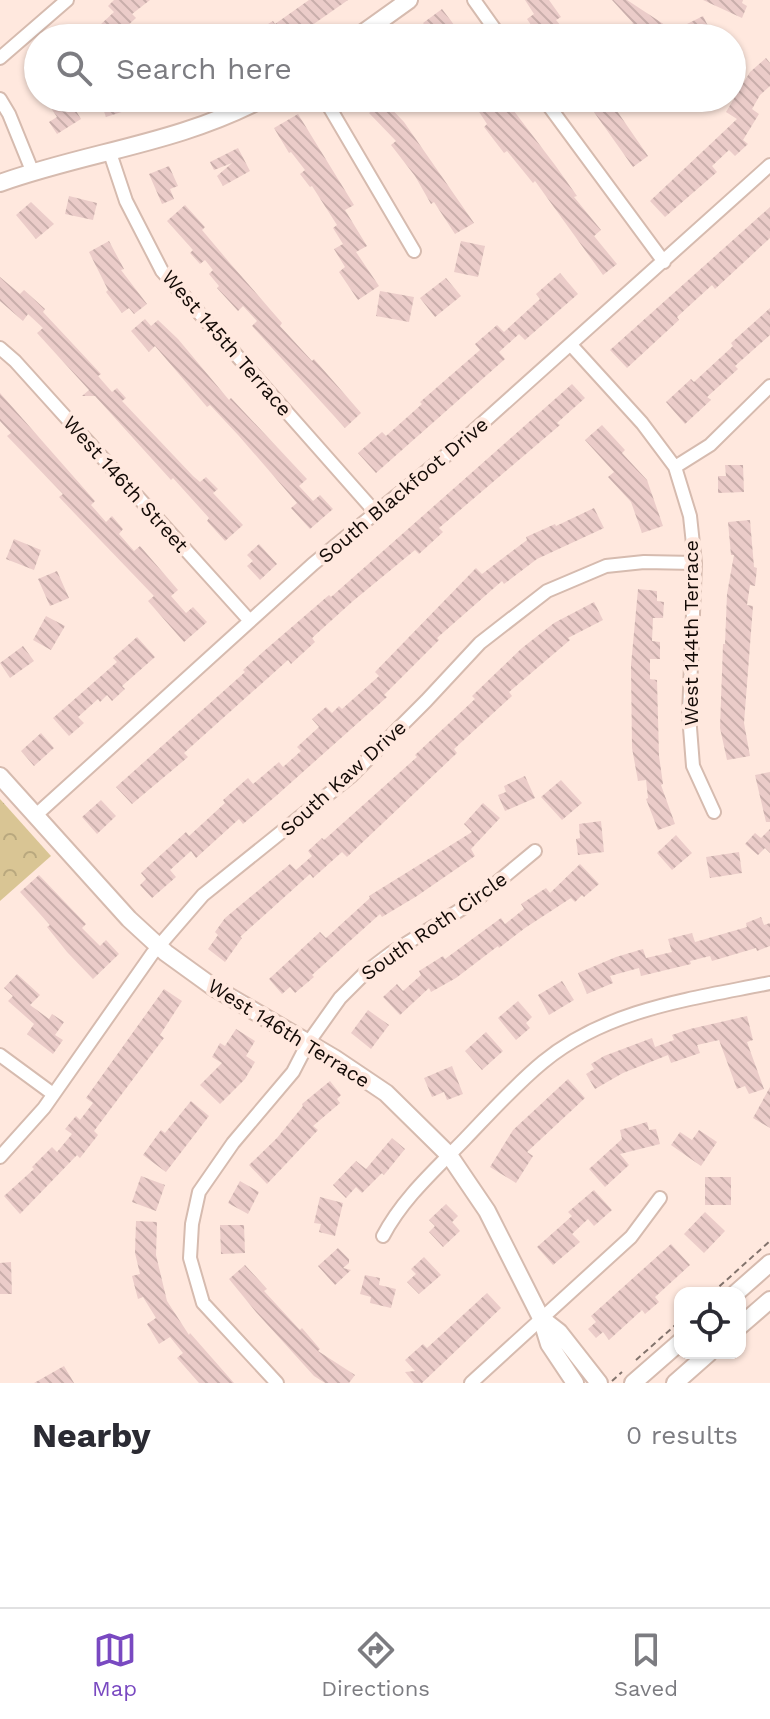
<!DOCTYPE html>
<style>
:root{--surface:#fff;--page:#f7f7f7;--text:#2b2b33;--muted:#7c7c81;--line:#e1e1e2;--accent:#7949c1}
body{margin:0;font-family:"Work Sans",sans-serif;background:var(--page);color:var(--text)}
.controls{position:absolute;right:24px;bottom:24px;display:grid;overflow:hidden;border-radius:16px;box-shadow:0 2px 6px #0004}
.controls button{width:72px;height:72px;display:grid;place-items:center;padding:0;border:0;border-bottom:2px solid var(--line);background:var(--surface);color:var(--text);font:40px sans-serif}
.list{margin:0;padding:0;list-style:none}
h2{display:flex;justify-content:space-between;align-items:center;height:104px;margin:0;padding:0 32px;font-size:34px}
h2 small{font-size:26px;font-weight:400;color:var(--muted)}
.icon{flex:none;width:44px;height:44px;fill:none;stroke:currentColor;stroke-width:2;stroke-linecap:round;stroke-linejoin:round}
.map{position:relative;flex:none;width:770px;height:1383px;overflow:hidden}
.search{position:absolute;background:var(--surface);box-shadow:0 2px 6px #0004;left:24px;right:24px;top:24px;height:88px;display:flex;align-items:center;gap:20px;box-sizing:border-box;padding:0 28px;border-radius:44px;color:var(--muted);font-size:30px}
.sheet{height:224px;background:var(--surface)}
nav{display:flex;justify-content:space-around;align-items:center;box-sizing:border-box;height:112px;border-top:2px solid var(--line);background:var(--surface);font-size:22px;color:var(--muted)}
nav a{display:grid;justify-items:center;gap:4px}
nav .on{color:var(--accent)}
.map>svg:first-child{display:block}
</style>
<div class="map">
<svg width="770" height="1383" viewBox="0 0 770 1383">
<defs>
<pattern id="park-crowns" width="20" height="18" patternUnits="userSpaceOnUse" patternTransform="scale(2)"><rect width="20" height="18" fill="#d9c594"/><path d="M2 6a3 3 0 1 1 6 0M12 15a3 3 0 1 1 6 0" fill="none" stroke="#b9a87e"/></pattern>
<pattern id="building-back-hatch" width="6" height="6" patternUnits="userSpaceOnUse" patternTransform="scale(2)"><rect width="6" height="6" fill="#ebccc9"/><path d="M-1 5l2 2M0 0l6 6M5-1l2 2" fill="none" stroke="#c9aeab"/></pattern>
</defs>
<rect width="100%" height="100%" fill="#ffe8de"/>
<path fill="url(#park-crowns)" d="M0,799L51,856L0,901Z"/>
<path fill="url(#building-back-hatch)" d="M114,0H150L132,14L136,18L114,38H86L114,12L108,6Z
M309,0H348L298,35L293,28L278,38H245L273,21L275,24Z
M525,0H549L561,17L556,20L571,38H540L527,19L534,14Z
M612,0H627L665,25L657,38H644L629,29L633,23Z
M703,0H743L742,3L747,6L742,18Z
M442,9L464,38H414L427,28L423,23Z
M703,16L714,38H679L675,30Z
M766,58L770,63V86L760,95L752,109L759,114L743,140L748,144L735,156L729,150L712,166L717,172L665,217L650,201L737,119L726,112L750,72Z
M68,98L81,119L57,134L49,122L57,117L51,108Z
M99,98H159V100L106,117Z
M362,98H381L404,122L474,223L455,234L434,202L431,204L415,176L391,145L396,141L369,113L373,110Z
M470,98H504L555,165L577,196L574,197L601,230L594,236L617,264L603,275L535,181L533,183L507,151L504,153L484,127L487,124Z
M584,98H608L648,156L633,167Z
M298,114L354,205L345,210L367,246L356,252L379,286L358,300L339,272L345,267L334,249L343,244L333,228L337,225L312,186L310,187L300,174L305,170L291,152L289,153L274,128Z
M238,148L250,171L223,186L217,176L232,163L214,170L210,162Z
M169,166L178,186L170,189L174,199L162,204L149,174Z
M69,196L97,203L93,220L65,214Z
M31,202L54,224L36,239L16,215Z
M185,205L205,227L202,230L229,262L282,323L280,326L312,361L314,359L361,413L345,428L252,326L257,321L243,306L238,311L217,288L219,286L209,274L213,270L205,260L200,264L190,253L193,250L167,221Z
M770,207V238L715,289L712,285L677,317L679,320L627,368L610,350Z
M109,241L124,269L121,270L147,304L134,314L129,308L122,313L106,292L108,290L89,252Z
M461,241L485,246L478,277L454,272Z
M560,273L578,294L525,340L519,334L499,352L505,359L376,473L358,453L382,432L386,436L422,404L420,402L480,350L475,344L497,325L504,332L540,299L536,294Z
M0,277L20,294L24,290L45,309L43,312L101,374L98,376L112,392L117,388L126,398L122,401L193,476L200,482L206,477L218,489L213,493L243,525L225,541L207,521L209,518L173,478L171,480L95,396H82L89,390L37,333L43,328L28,314L23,321L0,301Z
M446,278L461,296L435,317L420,298Z
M380,291L414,297L409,322L376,316Z
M770,308V335L735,366L738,369L707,397L711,400L685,424L666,402L691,379L694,382L733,346L731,343Z
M145,319L151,326L158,320L178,339L229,400L231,398L307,479L299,486L313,501L320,495L333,509L310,529L291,508L297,503L239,436L210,405L207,407L155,346L149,352L131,331Z
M572,384L585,398L557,423L560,425L439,528L443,532L419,554L415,550L353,601L312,638L315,642L291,664L288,660L184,753L188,757L132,804L116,787L245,672L243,670L264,651L329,595L331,597Z
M0,393L95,501L91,505L106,522L112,516L123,529L119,534L134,551L140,546L178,590L171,596L186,613L193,607L207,622L184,642L148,601L154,596L78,517L59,497L63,494L7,436L11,433L0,421Z
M602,425L625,450L622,453L647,480L663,526L642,533L631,502L608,477L614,472L585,440Z
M725,465H743L744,492L718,493V476H726Z
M594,508L604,528L537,559L504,584L502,581L437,638L439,640L384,695L387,697L276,796L243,824L239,819L196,858L191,851L170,870L176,877L152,898L140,885L146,879L141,873L186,832L189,836L225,803L223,800L248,778L253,784L279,762L283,767L301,751L297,747L319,727L312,719L326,707L332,713L339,706L342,709L379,676L375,672L476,568L482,574L527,540L526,537L555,524L556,526Z
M750,520L754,567L757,568L755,586L750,585L747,605L753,606L744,723L750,756L727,760L720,728L723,644H725L727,594L734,555H731L728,522Z
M14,539L41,550L34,570L6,559Z
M259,544L277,564L260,580L247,566L253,561L247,555Z
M57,571L69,598L50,606L38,579Z
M638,589L657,591V601L664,602L663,618H653L652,641L660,642V659H650V679L657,680L659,756L663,784L661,785L675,824L658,830L646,799L648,798L646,780L638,781L632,748L631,665Z
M594,602L603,620L568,638L570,640L509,692L512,696L454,749L457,753L347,857L342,852L313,878L310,874L240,937L242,938L225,962L208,949L218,935L215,932L225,918L290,864L296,870L312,856L308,851L322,838L324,840L417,757L415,755L475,699L472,696L522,648L554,623Z
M46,616L65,626L51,650L33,640Z
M137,637L155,657L122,686L125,689L112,701L107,695L100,702L98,699L78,717L84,723L69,736L53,718L117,662L113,658Z
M23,646L34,661L10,678L0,663Z
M41,733L54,748L34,766L21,751Z
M770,772V822H766L755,775Z
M525,776L535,798L505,811L498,795L506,792L504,786Z
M561,780L582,803L562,820L541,797Z
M101,800L116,816L97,834L82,817Z
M483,803L500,818L471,849L475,856L417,896L382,917L380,914L312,975L314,977L295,993L290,987L282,994L269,979L320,932L326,938L370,898L369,896L472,832L464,824Z
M601,821L604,852L578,855L576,839L580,838L579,824Z
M770,829V853L765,848L758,855L745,844L755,833L761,838Z
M676,835L692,853L672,870L657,853Z
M739,852L742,873L710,878L706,857Z
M580,864L599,884L584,897L582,895L575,902L571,898L525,928L499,948L498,946L456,978L431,992L429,988L400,1015L383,997L397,984L403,991L421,975L419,971L443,956L445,959L501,918L505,924L524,909L521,904L546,888L550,893Z
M39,875L86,924L82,928L100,946L106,940L119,954L93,979L67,952L47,927L50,925L20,892Z
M761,917L764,925L770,923V946L757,951L756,948L712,961L710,956L690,961L691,964L641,976L639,968L610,976L613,983L587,994L578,973L616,957L643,949L646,958L672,952L668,939L692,933L695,942L747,927L746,923Z
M17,974L40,995L30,1005L49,1019L52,1014L64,1022L55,1035L63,1040L53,1054L27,1034L34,1024L8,1001L13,996L4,988Z
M562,981L574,1000L549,1015L538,995Z
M164,989L182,1001L160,1035L164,1038L94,1131L98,1135L80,1158L77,1155L20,1214L4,1196L34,1169L32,1167L52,1147L57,1152L72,1134L65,1129L76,1116L80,1120L93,1103L86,1098Z
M518,1001L532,1017L526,1023L530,1028L516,1040L498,1018Z
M368,1010L389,1025L371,1049L351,1033Z
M747,1016L753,1040L747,1042L764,1089L749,1094L745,1086L737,1089L719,1040L697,1045L700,1053L671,1063L668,1055L623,1073L595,1089L586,1074L594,1069L591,1064L604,1056L652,1038L655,1047L674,1040L672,1035L690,1029Z
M236,1029L255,1041L246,1056L255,1062L245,1079L220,1104L200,1085L222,1063L212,1057L220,1043L225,1046Z
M486,1032L503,1051L482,1070L465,1051Z
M452,1066L463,1094L447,1100L444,1092L432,1097L424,1078Z
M568,1079L585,1098L527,1152L533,1156L516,1183L490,1167L513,1130Z
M330,1081L341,1095L337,1099L340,1103L313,1126L318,1130L267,1184L249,1165L277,1138L303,1106L302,1104Z
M770,1087V1128L753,1118Z
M191,1101L209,1116L166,1172L143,1155L161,1130L165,1133Z
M647,1122L649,1130L656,1129L660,1144L620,1154L629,1165L605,1187L589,1169L622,1139L620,1130Z
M699,1130L717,1142L701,1166L671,1145L680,1132L692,1140Z
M392,1138L405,1149L384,1175L382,1173L362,1193L356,1187L346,1198L333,1185L356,1161L366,1169Z
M141,1176L165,1185L156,1211L132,1202Z
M705,1177H731V1205H705Z
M240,1181L259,1192L248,1214L228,1203Z
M594,1190L612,1210L594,1226L588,1219L572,1234L580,1242L553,1265L537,1247L572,1216L568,1212Z
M320,1197L343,1203L335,1236L319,1232L321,1224L314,1223Z
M446,1204L458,1216L452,1222L460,1231L443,1247L429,1232L435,1226L429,1220Z
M705,1212L725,1231L704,1253L684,1234Z
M136,1221L157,1222L156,1255L167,1301L189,1335L190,1333L234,1383H199L177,1358L183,1353L170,1337L159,1344L147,1324L156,1318L143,1297L138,1299L132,1276L140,1274L135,1253Z
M220,1225H244L245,1253L221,1254Z
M671,1244L690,1265L655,1297L659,1302L645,1314L642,1310L609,1340L603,1332L596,1338L588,1329L596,1322L591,1316Z
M338,1248L349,1259V1263L343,1268L351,1270L335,1285L318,1266Z
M424,1257L441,1275L419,1294L407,1282L416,1274L411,1269Z
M11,1262L12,1294H0V1263Z
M245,1265L267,1289L264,1291L300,1330L302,1328L320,1349L318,1351L355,1375L349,1383H325L314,1376L256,1312L229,1279Z
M365,1275L380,1278L379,1285L396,1289L391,1308L370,1303L371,1297L360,1294Z
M487,1293L501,1308L422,1383H414L405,1372L415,1371L405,1360L423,1344L427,1348Z
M64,1366L74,1383H34Z"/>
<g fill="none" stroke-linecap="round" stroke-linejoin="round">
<defs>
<path id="street" d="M474,0L501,38
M0,58L67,0
M324,98L414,251
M543,98L664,262
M0,99L9,114L33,173
M110,153L126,201L162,271L376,513
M571,345L642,423L675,467L690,516L695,563L689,715L693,766L714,812
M0,348L15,361L250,621
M675,467L710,445L770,386
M36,815L313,564L449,453L770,165
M0,1055L53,1094
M0,1157L44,1108L152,954L203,895L351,776L426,701L480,643L547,591L606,566L644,562L695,563
M383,1236C403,1198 435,1170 465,1139C490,1113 515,1085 543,1062C607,1009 691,999 770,983
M277,1383L203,1303L190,1258L192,1224L199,1192L233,1143L293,1072L308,1043L340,998L366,972L391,953L476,900L535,851
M471,1383L631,1237L660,1198"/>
<path id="secondary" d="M356,38L409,0
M0,183C90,151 177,144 264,98
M0,776L129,919L166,953L213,987L334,1058L386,1093L449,1155L487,1211L541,1318L549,1344L575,1383
M736,1293L770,1263
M541,1318L559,1332L599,1383
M740,1326L770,1300
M633,1383L680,1342
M675,1383L709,1353"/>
</defs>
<use href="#street" stroke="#d6bbaf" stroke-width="16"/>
<use href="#secondary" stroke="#d6bbaf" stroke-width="20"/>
<path stroke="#82736c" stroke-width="2" stroke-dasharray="6 4" stroke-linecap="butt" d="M712,1293L770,1241
M636,1360L680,1321
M612,1381L622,1372"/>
<use href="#street" stroke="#fff" stroke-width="12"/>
<use href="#secondary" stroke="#fff" stroke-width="16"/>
</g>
<g text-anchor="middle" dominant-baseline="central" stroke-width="8" stroke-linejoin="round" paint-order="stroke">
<g font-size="20" fill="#130a06" stroke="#ffe8de">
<text transform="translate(227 343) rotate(49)">West 145th Terrace</text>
<text transform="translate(126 484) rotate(48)">West 146th Street</text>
<text transform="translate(403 490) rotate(-40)">South Blackfoot Drive</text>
<text transform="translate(691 633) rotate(-90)">West 144th Terrace</text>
<text transform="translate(343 778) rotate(-42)">South Kaw Drive</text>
<text transform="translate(434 926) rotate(-35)">South Roth Circle</text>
<text transform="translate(289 1033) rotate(32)">West 146th Terrace</text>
</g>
</g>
</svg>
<div class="controls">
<button><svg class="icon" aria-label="locate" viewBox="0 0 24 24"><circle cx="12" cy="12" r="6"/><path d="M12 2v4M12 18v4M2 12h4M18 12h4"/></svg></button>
</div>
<div class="search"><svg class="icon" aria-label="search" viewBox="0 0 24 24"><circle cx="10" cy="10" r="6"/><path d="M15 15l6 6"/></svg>Search here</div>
</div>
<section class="sheet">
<h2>Nearby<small>0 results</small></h2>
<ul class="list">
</ul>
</section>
<nav>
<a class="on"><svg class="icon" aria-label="map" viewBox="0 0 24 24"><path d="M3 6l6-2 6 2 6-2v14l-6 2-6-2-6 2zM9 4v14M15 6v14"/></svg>Map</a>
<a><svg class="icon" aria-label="directions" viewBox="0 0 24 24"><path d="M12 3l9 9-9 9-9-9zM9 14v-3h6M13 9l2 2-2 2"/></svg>Directions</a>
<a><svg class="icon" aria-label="saved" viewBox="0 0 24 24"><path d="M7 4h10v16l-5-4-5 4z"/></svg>Saved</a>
</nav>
